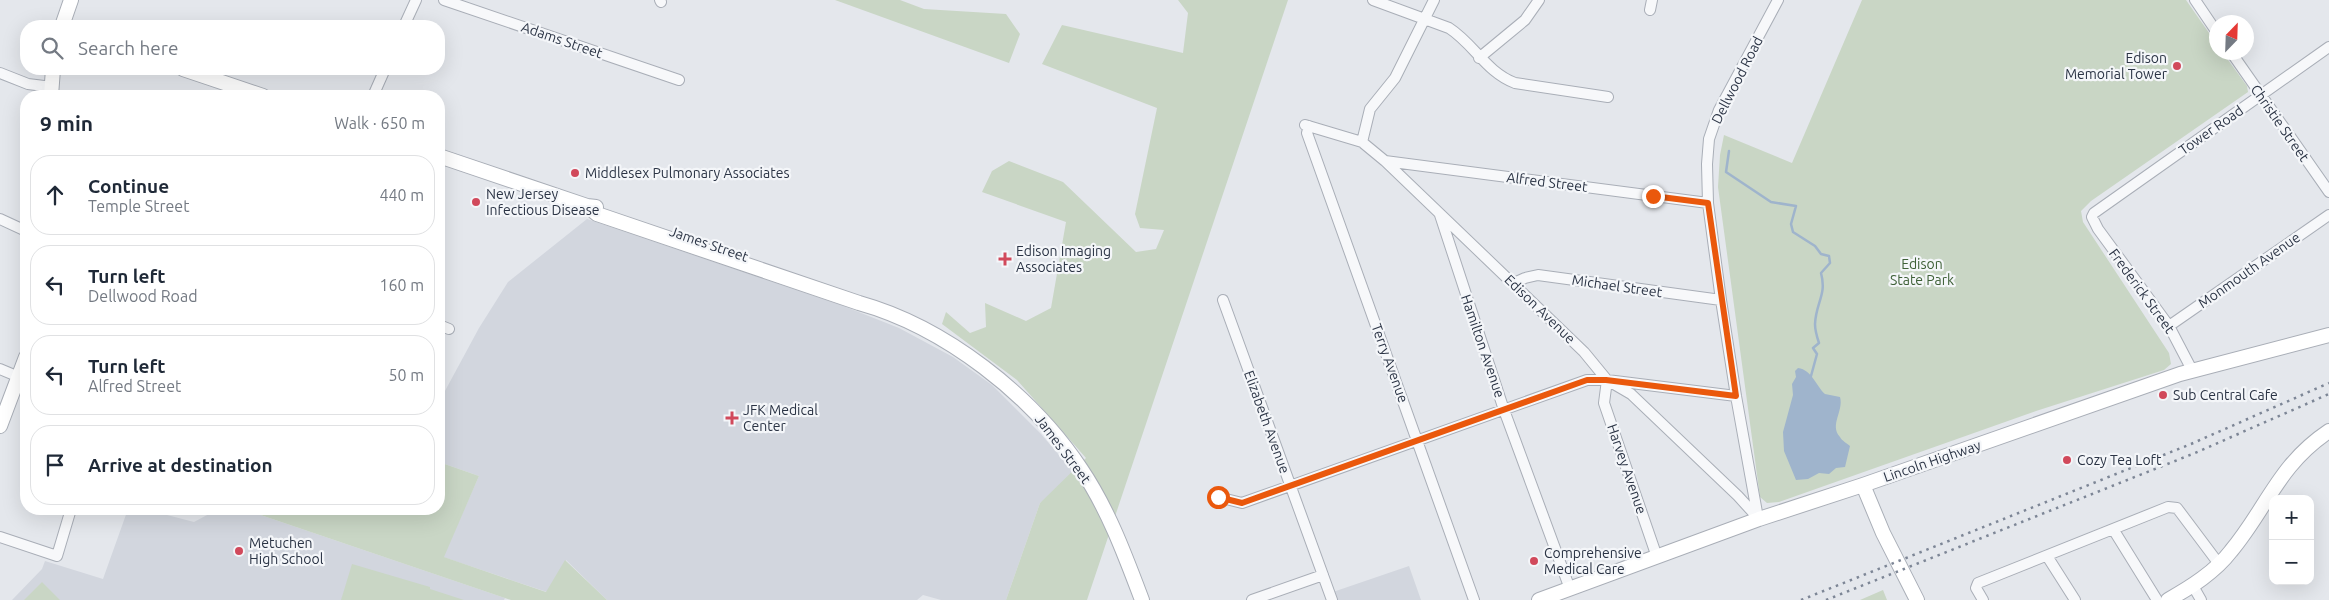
<!DOCTYPE html>
<meta charset="utf-8">
<style>
:root{--surface:#fff;--page:#f6f6f7;--text:#1f2937;--muted:#747a83;--line:#e0e1e3}
body{margin:0;font-family:Ubuntu,sans-serif;background:var(--page);color:var(--text)}
.controls{position:absolute;right:15px;bottom:15px;display:grid;overflow:hidden;border-radius:10px;box-shadow:0 5px 20px #0002}
.controls button{width:45px;height:45px;display:grid;place-items:center;padding:0;border:0;border-bottom:1px solid var(--line);background:var(--surface);color:var(--text);font:25px sans-serif}
.compass{position:absolute;left:2209px;top:15px;width:45px;height:45px;border-radius:50%;background:var(--surface);box-shadow:0 5px 20px #0002;rotate:23deg}
.stop{position:absolute;width:15px;height:15px;margin:-11px;border:4px solid #ea580c;border-radius:50%;background:#fff}
.stop.end{background:#ea580c;border-color:#fff;box-shadow:0 1px 5px #0008}
.list{margin:0;padding:0;list-style:none}
h2{display:flex;justify-content:space-between;align-items:center;height:65px;margin:0;padding:0 20px;font-size:21px}
h2 small{font-size:16px;font-weight:400;color:var(--muted)}
.list li{display:grid;grid-template-columns:32px 1fr auto;gap:15px;align-items:center;box-sizing:border-box;height:80px;margin:0 10px 10px;padding:0 10px;border:1px solid var(--line);border-radius:20px}
.list b{display:block;font-size:19px;white-space:nowrap}
.list p{margin:0;font-size:16px;white-space:nowrap;color:var(--muted)}
.list em{font-size:16px;font-style:normal;color:var(--muted)}
.icon{flex:none;width:28px;height:28px;fill:none;stroke:currentColor;stroke-width:2;stroke-linecap:round;stroke-linejoin:round}
.map{position:relative;flex:none;width:2329px;height:600px;overflow:hidden}
.search{position:absolute;background:var(--surface);box-shadow:0 5px 20px #0002;left:20px;top:20px;width:425px;height:55px;display:flex;align-items:center;gap:12px;box-sizing:border-box;padding:0 18px;border-radius:20px;color:var(--muted);font-size:19px}
.panel{position:absolute;background:var(--surface);box-shadow:0 5px 20px #0002;left:20px;top:90px;width:425px;height:425px;border-radius:20px}
.map>svg:first-child{display:block}
</style>
<div class="map">
<svg width="2329" height="600" viewBox="0 0 2329 600">
<rect width="100%" height="100%" fill="#e4e7ec"/>
<path fill="#d2d6de" d="M587,219L841,305L899,328L953,357L992,385L1041,434L1076,475L1040,503L1006,600H941L923,595L917,600H607L566,560L547,592L443,557L479,476L439,462V402L479,328L508,282Z
M128,509H144L194,522L209,514V509H243L505,598L504,600H12L42,569L45,561L103,579Z
M1409,566L1421,600H1332L1330,593Z"/>
<path fill="#c9d6c5" d="M835,0H900L924,9L1006,14L1020,34L1009,63Z
M1178,0H1288L1087,600H1006L1040,503L1086,458L1017,380L942,324L946,312L970,333L986,327L985,303L1026,321L1051,308L1066,222L982,192L992,171L1009,161L1063,182L1136,252L1156,249L1164,230L1140,228L1135,214L1157,108L1042,64L1062,25L1183,53L1188,13Z
M1862,0H2186L2216,43V52L2223,53L2247,86L2248,92L2091,201L2081,211L2083,222L2169,353L2171,364L2164,370L2036,411L1779,502L1767,503L1760,497L1718,187L1720,155L1724,135L1792,163Z
M439,462L479,476L444,557L546,592L565,560L607,600H511L243,509H439Z
M352,564L430,587V589L464,600H341Z
M42,582L60,600H24Z
M1883,590L1887,600H1860Z"/>
<path fill="#9fb4cc" d="M1798,368C1812,370 1816,386 1825,394L1840,397C1844,411 1829,425 1840,437C1842,441 1847,443 1850,446L1845,467L1836,468L1829,474L1819,473L1808,479L1796,480L1784,451L1783,432L1793,395L1792,384L1796,377L1795,371Z"/>
<g fill="none" stroke-linecap="round" stroke-linejoin="round">
<path stroke="#9fb4cc" stroke-width="2.5" d="M1729,151L1726,172L1771,202L1796,206L1791,224L1793,232L1815,246L1821,254L1829,256L1830,263L1821,273C1827,295 1816,302 1815,324C1815,330 1817,337 1819,343L1813,348L1817,354L1811,376"/>
<defs>
<path id="street" d="M444,0L679,80
M660,0L661,2
M1373,0L1449,28C1474,44 1486,72 1515,83L1608,97
M2195,0L2216,31
M1650,10L1652,0
M404,26L416,0
M2231,52L2329,192
M1479,58L1525,20L1539,0
M0,73L28,84L52,87L53,91
M373,96L385,69
M1305,125L1362,142L1385,161L1584,352L1607,380L1631,394L1738,496L1759,519
M1309,126L1307,133L1474,600
M1362,142L1370,109L1395,78L1434,0
M1385,161L1708,203
M1440,215L1504,410L1570,589
M0,219L26,231
M1514,283L1525,278L1538,275L1721,300
M1223,300L1332,600
M439,325L449,329
M2169,326L2329,215
M0,369L19,377
M2192,370L2169,326L2098,229L2092,217L2094,213L2329,47
M1607,380L1604,403L1657,557
M1218,497L1242,503L1587,380H1607L1736,396
M1758,518L1736,396L1721,300L1708,203L1707,164L1709,139L1719,110L1778,0
M2113,529L2157,600
M0,537L57,556L71,509
M2047,556L2075,600
M2193,586L2201,600
M1252,600L1323,575
M1983,600L1976,588L1978,583L2168,507L2177,508L2219,564"/>
<path id="secondary" d="M62,26L71,0
M183,69L263,96
M51,96L53,69
M439,156L587,206L596,207
M587,206L597,214L859,303C945,327 1032,395 1081,469C1108,509 1125,555 1142,600
M0,426L26,357
M1863,485L1883,533L1917,600
M1539,600L1759,519L1863,485L2180,374L2329,335
M2168,600C2191,587 2215,572 2231,551C2267,508 2278,465 2329,431"/>
</defs>
<use href="#street" stroke="#a9aeb7" stroke-width="12"/>
<use href="#secondary" stroke="#a9aeb7" stroke-width="16"/>
<use href="#street" stroke="#f7f8fa" stroke-width="10"/>
<use href="#secondary" stroke="#fff" stroke-width="14"/>
<path stroke="#7d8696" stroke-width="2.5" stroke-dasharray="2.5 5" stroke-linecap="butt" d="M1801,600L2191,444L2329,383
M1826,600L2195,453L2329,394"/>
</g>
<g fill="none" stroke-linecap="round" stroke-linejoin="round">
<path stroke="#ea580c" stroke-width="6" d="M1218,497L1242,503L1587,380H1606L1736,396L1708,203L1653,196"/>
</g>
<g fill="#d1495b" stroke="#f4f6f9" stroke-width="2">
<circle cx="2177" cy="66" r="5"/>
<circle cx="575" cy="173" r="5"/>
<circle cx="476" cy="202" r="5"/>
<path d="M1002.5 251.5h5v5h5v5h-5v5h-5v-5h-5v-5h5z"/>
<circle cx="2163" cy="395" r="5"/>
<path d="M729.5 410.5h5v5h5v5h-5v5h-5v-5h-5v-5h5z"/>
<circle cx="2067" cy="460" r="5"/>
<circle cx="239" cy="551" r="5"/>
<circle cx="1534" cy="561" r="5"/>
</g>
<g text-anchor="middle" dominant-baseline="central" stroke-width="4.5" stroke-linejoin="round" paint-order="stroke">
<g font-size="14" fill="#2b3445" stroke="#f4f6f9">
<text transform="translate(562 40) rotate(19)">Adams Street</text>
<text transform="translate(1737 80) rotate(-63)">Dellwood Road</text>
<text transform="translate(2280 123) rotate(55)">Christie Street</text>
<text transform="translate(2211 130) rotate(-35)">Tower Road</text>
<text transform="translate(1547 182) rotate(7)">Alfred Street</text>
<text transform="translate(709 244) rotate(19)">James Street</text>
<text transform="translate(2249 270) rotate(-35)">Monmouth Avenue</text>
<text transform="translate(1617 286) rotate(8)">Michael Street</text>
<text transform="translate(2142 291) rotate(54)">Frederick Street</text>
<text transform="translate(1540 309) rotate(44)">Edison Avenue</text>
<text transform="translate(1483 346) rotate(71)">Hamilton Avenue</text>
<text transform="translate(1390 363) rotate(70)">Terry Avenue</text>
<text transform="translate(1267 422) rotate(70)">Elizabeth Avenue</text>
<text transform="translate(1063 449) rotate(53)">James Street</text>
<text transform="translate(1932 461) rotate(-19)">Lincoln Highway</text>
<text transform="translate(1627 469) rotate(71)">Harvey Avenue</text>
</g>
<g font-size="14" fill="#2b3445" stroke="#f4f6f9" text-anchor="start">
<text x="2167" y="58" text-anchor="end">Edison<tspan x="2167" dy="16">Memorial Tower</tspan></text>
<text x="585" y="173">Middlesex Pulmonary Associates</text>
<text x="486" y="194">New Jersey<tspan x="486" dy="16">Infectious Disease</tspan></text>
<text x="1016" y="251">Edison Imaging<tspan x="1016" dy="16">Associates</tspan></text>
<text x="2173" y="395">Sub Central Cafe</text>
<text x="743" y="410">JFK Medical<tspan x="743" dy="16">Center</tspan></text>
<text x="2077" y="460">Cozy Tea Loft</text>
<text x="249" y="543">Metuchen<tspan x="249" dy="16">High School</tspan></text>
<text x="1544" y="553">Comprehensive<tspan x="1544" dy="16">Medical Care</tspan></text>
</g>
<g font-size="14" fill="#3f6138" stroke="#f4f6f9">
<text x="1922" y="264">Edison<tspan x="1922" dy="16">State Park</tspan></text>
</g>
</g>
</svg>
<div class="controls">
<button>+</button>
<button>−</button>
</div>
<svg class="compass" viewBox="-18 -18 36 36"><path d="M0-13l5 13h-10z" fill="#e53935"/><path d="M0 13l5-13h-10z" fill="#747a83"/></svg>
<div class="stop" style="left:1218px;top:497px"></div>
<div class="stop end" style="left:1653px;top:196px"></div>
<div class="search"><svg class="icon" aria-label="search" viewBox="0 0 24 24"><circle cx="10" cy="10" r="6"/><path d="M15 15l6 6"/></svg>Search here</div>
<section class="panel">
<h2>9 min<small>Walk · 650 m</small></h2>
<ul class="list">
<li><svg class="icon" aria-label="ahead" viewBox="0 0 24 24"><path d="M12 20V5M6 11l6-6 6 6"/></svg><div><b>Continue</b><p>Temple Street</p></div><em>440 m</em></li>
<li><svg class="icon" aria-label="left" viewBox="0 0 24 24"><path d="M17 20v-9H6M10 6l-5 5 5 5"/></svg><div><b>Turn left</b><p>Dellwood Road</p></div><em>160 m</em></li>
<li><svg class="icon" aria-label="left" viewBox="0 0 24 24"><path d="M17 20v-9H6M10 6l-5 5 5 5"/></svg><div><b>Turn left</b><p>Alfred Street</p></div><em>50 m</em></li>
<li><svg class="icon" aria-label="arrive" viewBox="0 0 24 24"><path d="M6 21V4h12l-3 4 3 4H6"/></svg><div><b>Arrive at destination</b></div></li>
</ul>
</section>
</div>
